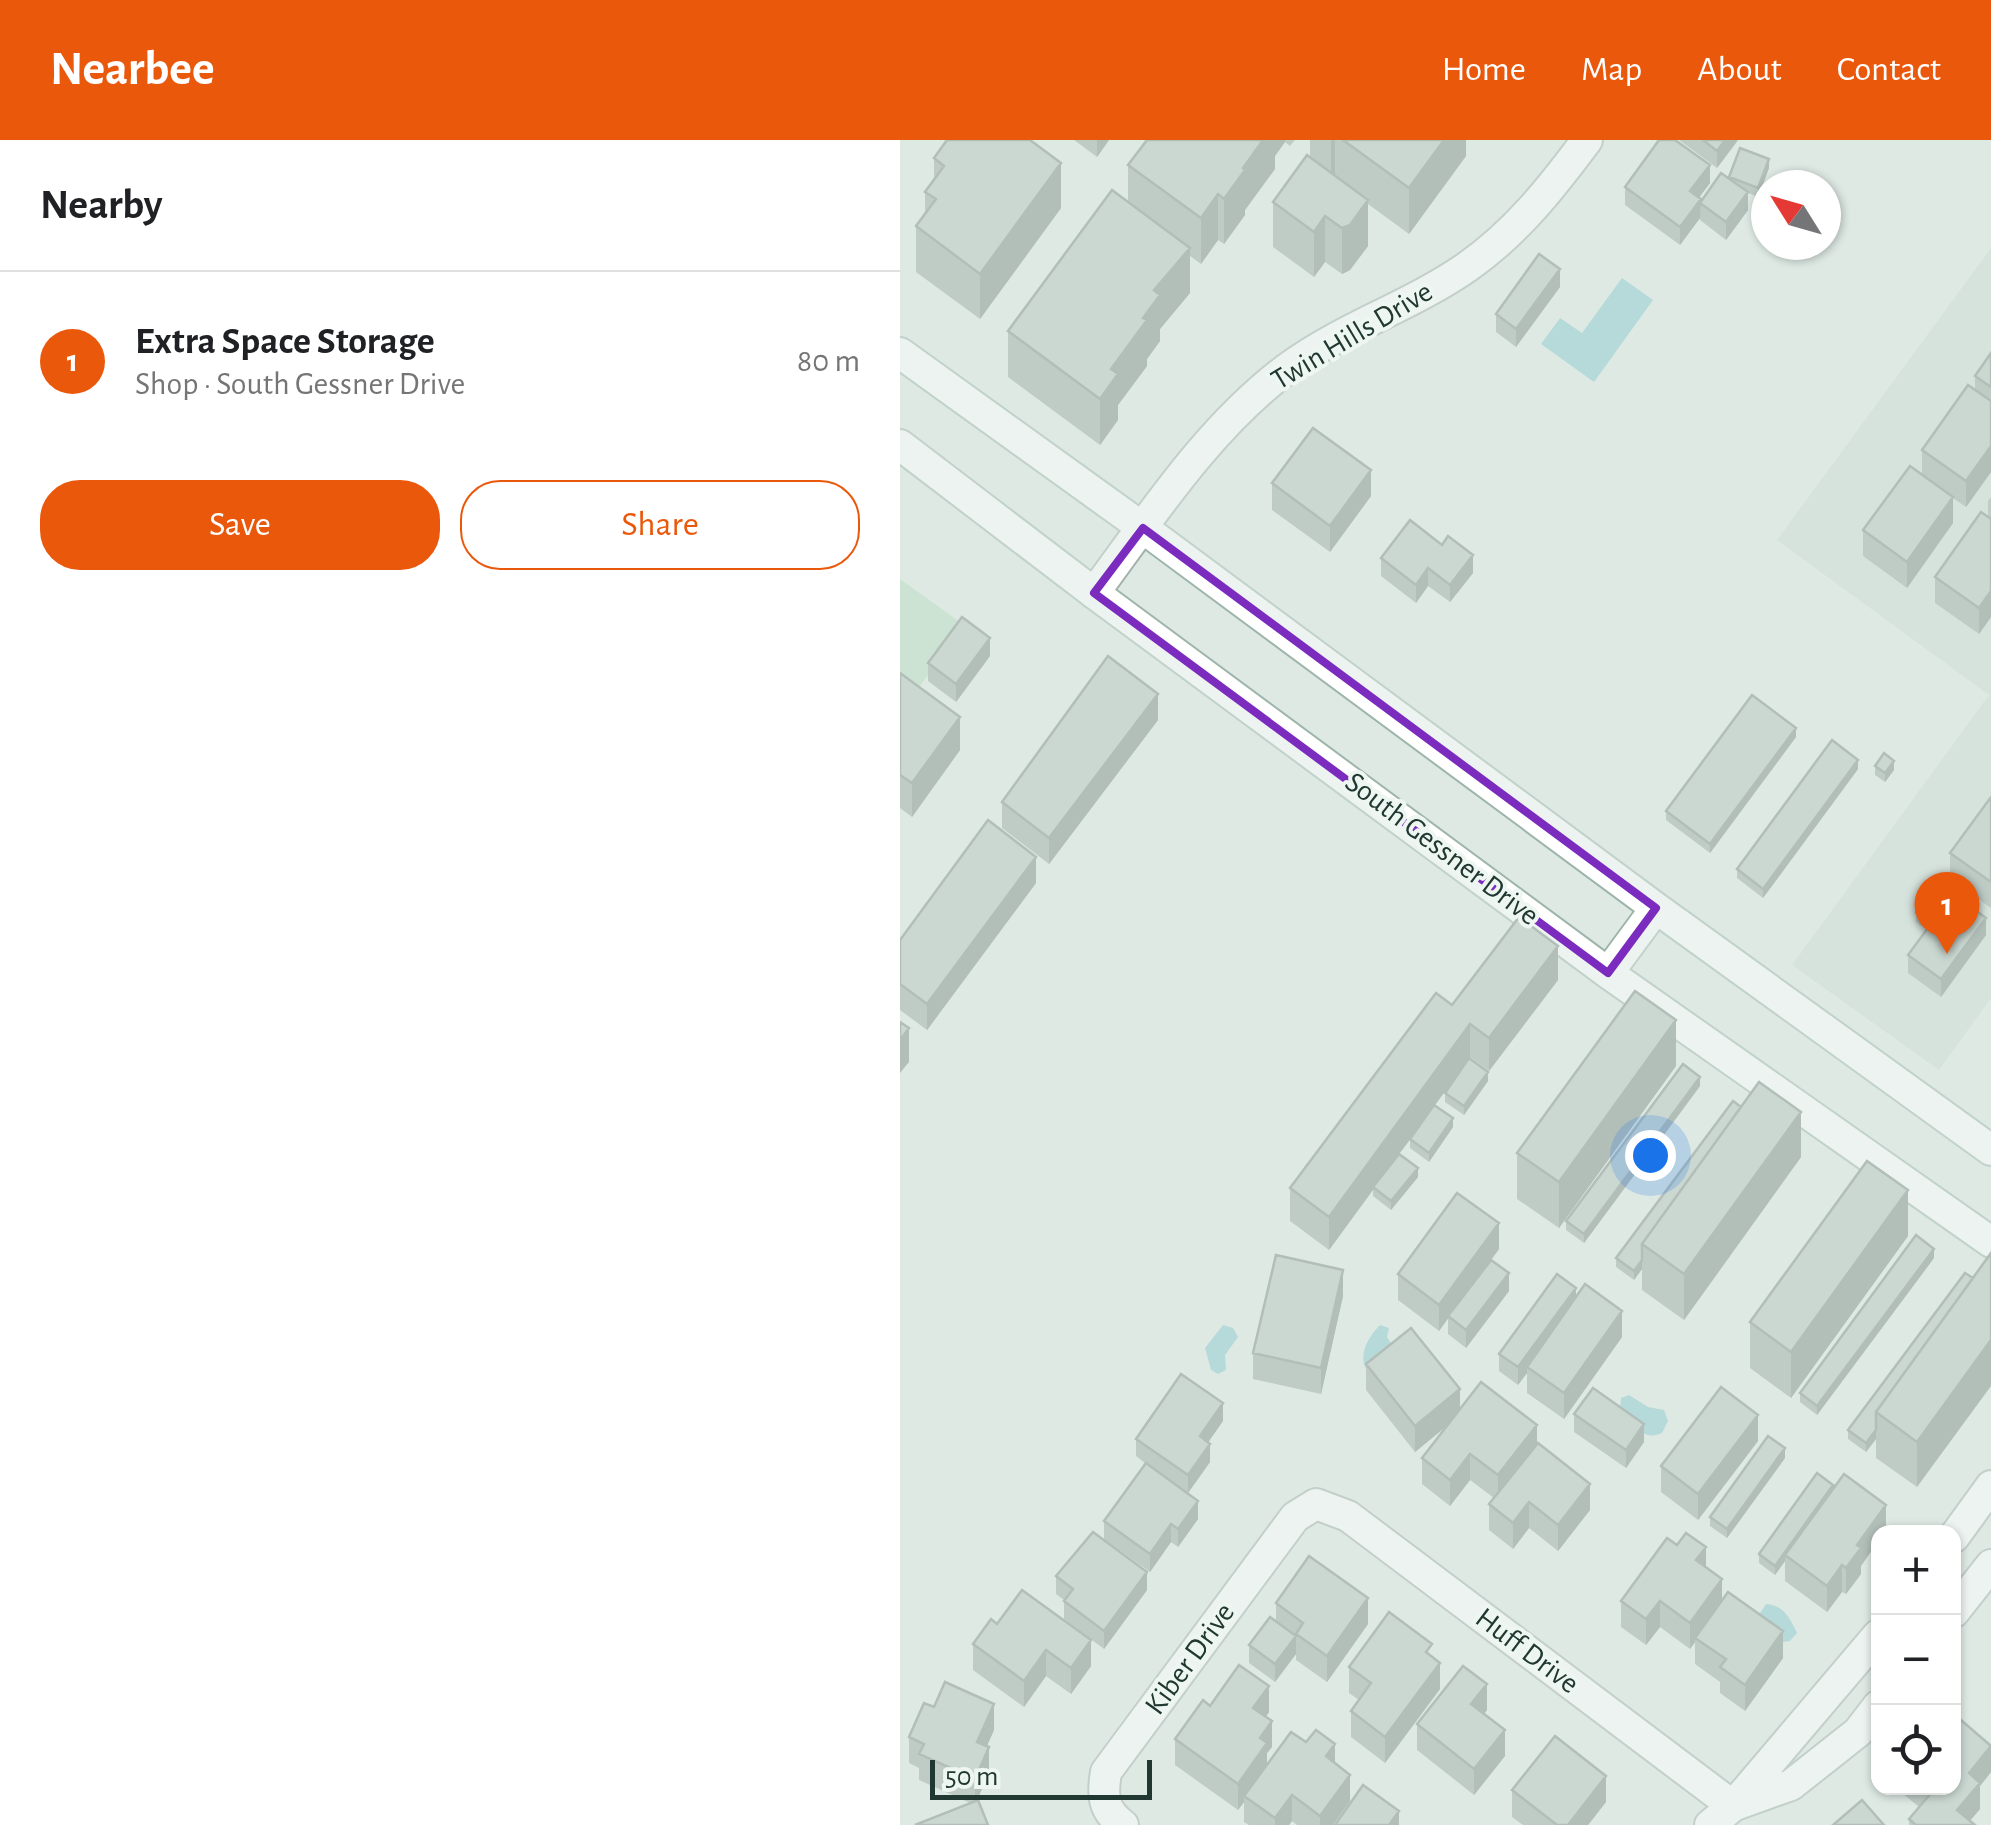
<!DOCTYPE html>
<meta charset="utf-8">
<style>
:root{--surface:#fff;--page:#f6f6f6;--text:#202124;--muted:#757577;--line:#e0e0e0;--accent:#ea580c}
body{margin:0;font-family:"Alegreya Sans",sans-serif;background:var(--page);color:var(--text)}
.controls{position:absolute;right:30px;bottom:30px;display:grid;overflow:hidden;border-radius:20px;box-shadow:0 2px 8px #0004}
.controls button{width:90px;height:90px;display:grid;place-items:center;padding:0;border:0;border-bottom:2px solid var(--line);background:var(--surface);color:var(--text);font:50px sans-serif}
.compass{position:absolute;left:851px;top:30px;width:90px;height:90px;border-radius:50%;background:var(--surface);box-shadow:0 2px 8px #0004;rotate:307deg}
.scale{position:absolute;left:30px;bottom:25px;width:222px;box-sizing:border-box;padding-left:10px;border:5px solid #203831;border-top:0;font-size:28px;line-height:35px;white-space:nowrap;color:#203831;-webkit-text-stroke:8px #eef6f2;paint-order:stroke}
.you{position:absolute;left:750px;top:1015px;width:35px;height:35px;margin:-25px;border:8px solid #fff;border-radius:50%;background:#1a73e8;box-shadow:0 0 0 15px #1a73e833}
.badge{display:grid;place-items:center;width:65px;height:65px;border-radius:50%;background:var(--accent);color:#fff;font-size:32px;font-weight:700}
.pin{position:absolute;translate:-50% -82px;filter:drop-shadow(0 2px 5px #0008)}
.pin::after{content:'';position:absolute;top:52px;width:35px;height:30px;background:inherit;clip-path:polygon(0 0,100% 0,50% 100%)}
.list{margin:0;padding:0;list-style:none}
h2{display:flex;justify-content:space-between;align-items:center;height:130px;margin:0;padding:0 40px;font-size:42px}
h2 small{font-size:32px;font-weight:400;color:var(--muted)}
.list li{display:grid;grid-template-columns:65px 1fr auto;gap:30px;align-items:center;box-sizing:border-box;height:180px;padding:0 40px;border-top:2px solid var(--line)}
.list b{display:block;font-size:38px;white-space:nowrap}
.list p{margin:0;font-size:32px;white-space:nowrap;color:var(--muted)}
.list em{font-size:32px;font-style:normal;color:var(--muted)}
.actions{display:flex;gap:20px;padding:30px 40px}
.actions a{flex:1;padding:22px 0;border:2px solid var(--accent);border-radius:40px;text-align:center;font-size:35px;color:var(--accent)}
.actions .main{background:var(--accent);color:#fff}
.icon{flex:none;width:55px;height:55px;fill:none;stroke:currentColor;stroke-width:2;stroke-linecap:round;stroke-linejoin:round}
.map{position:relative;flex:none;width:1091px;height:1685px;overflow:hidden}
header{display:flex;align-items:center;gap:60px;box-sizing:border-box;height:140px;padding:0 50px;background:var(--accent);color:#fff}
header strong{font-size:48px}
nav{display:flex;gap:55px;margin-inline-start:auto;font-size:35px}
main{display:flex}
aside{flex:1;background:var(--surface)}
.map>svg:first-child{display:block}
</style>
<header>
<strong>Nearbee</strong>
<nav><a>Home</a><a>Map</a><a>About</a><a>Contact</a></nav>
</header>
<main>
<aside>
<h2>Nearby<small></small></h2>
<ul class="list">
<li><span class="badge">1</span><div><b>Extra Space Storage</b><p>Shop · South Gessner Drive</p></div><em>80 m</em></li>
</ul>
<div class="actions"><a class="main">Save</a><a>Share</a></div>
</aside>
<div class="map">
<svg width="1091" height="1685" viewBox="0 0 1091 1685">
<rect width="100%" height="100%" fill="#dee9e4"/>
<path fill="#ccd9d2" d="M1091,108V858L1039,930L892,825L1089,555L877,400Z"/>
<path fill="#b7dabf" d="M0,439L64,485L12,557L0,548Z"/>
<path fill="#86c6ce" d="M722,138L753,160L694,242L641,204L660,178L682,193Z
M323,1185L333,1188L338,1197L325,1215L326,1230L318,1234L311,1230L305,1208Z
M480,1185L489,1188L487,1197L491,1203L466,1229C458,1214 469,1196 480,1185Z
M729,1255L748,1267L764,1270L768,1281L762,1293C743,1302 733,1284 720,1271L721,1258Z
M866,1464C883,1465 890,1478 897,1493L890,1501L883,1502L875,1484L862,1479L860,1473Z"/>
<g fill="none" stroke-linecap="round" stroke-linejoin="round">
<defs>
<path id="minor" d="M194,453C252,375 308,288 388,228C442,188 511,166 567,127C616,93 652,47 687,0
M223,1685C203,1670 202,1656 206,1632L395,1377L416,1364L448,1376L833,1666"/>
<path id="tertiary" d="M1054,1397L1091,1346
M1054,1472L1091,1425
M835,1665L891,1645L958,1592L978,1566
M810,1685L833,1666L978,1495"/>
<path id="secondary" d="M0,213L243,388L756,768L1091,1010
M0,305L194,453L708,833L1091,1102
M708,833L756,768"/>
</defs>
<use href="#minor" stroke="#a1b0ab" stroke-width="34"/>
<use href="#tertiary" stroke="#a1b0ab" stroke-width="34"/>
<use href="#secondary" stroke="#9db5ab" stroke-width="34"/>
<use href="#minor" stroke="#fff" stroke-width="30"/>
<use href="#tertiary" stroke="#fff" stroke-width="30"/>
<use href="#secondary" stroke="#fff" stroke-width="30"/>
</g>
<path fill="#9aa9a2" d="M174,0H209L197,17Z
M247,0H395L390,6L385,2L375,16V29L345,70V75L324,104L318,100L301,124L290,116V153L260,189V201L247,219V226L218,265V280L200,305L108,237V191L228,62V25Z
M410,0H566V16L509,94L468,64V106L450,130L442,134L425,122L414,137L373,107V62L410,17Z
M779,0H838L817,28Z
M34,18L161,68L80,179L16,132V86L25,73V52L34,40Z
M869,28L858,57L848,53V70L826,100L800,80V78L780,105L725,65V47L810,43L799,58L801,62L829,38V37Z
M660,147L616,207L596,192V174Z
M1091,213V332L1066,367L1053,358V383L1007,448L963,416V390L1022,334V310L1075,249V236Z
M372,343L471,356L430,412L372,370Z
M1091,357V477L1079,494L1035,463V437L1088,377V361Z
M481,418L573,433L550,462L528,446L516,463L481,436Z
M90,516L56,562L28,541V523Z
M0,533L60,610L12,677L0,668Z
M258,580L149,724L102,688V662Z
M896,597L810,713L766,680V671Z
M975,626L994,630L985,642L975,635Z
M958,629L863,758L837,738V729Z
M1091,657V768L1050,739V713Z
M136,743L27,890L0,870V800Z
M1016,773L1086,795L1041,857L1008,833V815L1027,790L1016,782Z
M658,840L589,931L570,917V918L588,941L564,975L545,962V953L565,924L535,965L553,987L529,1022L510,1008V1000L499,1014L518,1037L491,1070L473,1056V1050L429,1110L390,1081V1048L552,865Z
M776,926L659,1088L617,1059V1013Z
M800,946L684,1103L666,1090V1081Z
M901,1017L784,1180L742,1150V1129L734,1140L716,1127V1118Z
M1008,1096L891,1258L850,1228V1182Z
M599,1109L591,1120L609,1151L566,1208L548,1194V1178L539,1191L498,1160V1134Z
M1034,1118L917,1275L900,1262V1253Z
M1065,1133L1017,1347L976,1318V1299L966,1312L948,1299V1290Z
M443,1156L421,1254L353,1239V1213Z
M676,1157L722,1197L664,1279L627,1253V1233L618,1245L599,1231V1214Z
M466,1224L560,1270L637,1303L690,1370L658,1411L629,1388L613,1409L589,1390V1364L594,1358L570,1340L550,1366L522,1344V1318L548,1285L515,1312L466,1250Z
M674,1274L744,1302L726,1328L674,1292Z
M323,1281L308,1302L310,1322L288,1353L298,1379L278,1407L271,1402L250,1432L204,1399V1381L245,1323L236,1316V1299Z
M858,1301L798,1380L761,1352V1326Z
M885,1318L827,1398L810,1386V1377Z
M933,1348L986,1391L978,1392V1401L961,1426V1434L946,1454L942,1452L927,1472L885,1441V1421L875,1435L859,1423V1414Z
M806,1427L822,1460L883,1518L845,1571L820,1553V1542L795,1524V1502L790,1509L760,1487L746,1505L721,1487V1461Z
M156,1436L247,1450L204,1509L164,1479V1460L156,1454Z
M376,1463L468,1484L427,1542L396,1520V1514L375,1542L349,1523V1505L376,1481Z
M97,1484L191,1526L171,1554L146,1536L124,1567L73,1530V1504Z
M532,1517L540,1549L485,1623L451,1597V1571L459,1560L449,1553V1527Z
M310,1566L369,1572L366,1577L372,1607L367,1613V1624L435,1623L450,1661L433,1685H397L392,1681L389,1685H349L344,1682V1662L338,1670L275,1625V1599Z
M587,1570L584,1574L605,1616L574,1655L517,1610V1584Z
M94,1590L87,1606L89,1633L77,1660L70,1663L19,1640V1628L9,1623V1597Z
M1091,1606V1632L1080,1646V1669L1070,1681L1075,1685H1009V1679L1019,1667L996,1648H1054Z
M612,1650L706,1662L688,1685H623L612,1677Z"/>
<path fill="#7d8984" d="M197,0H209L197,17Z
M363,0H385V2L375,16V29L345,70V75L324,104V59L343,28Z
M431,0H435V40L431,43Z
M544,0H566V16L509,94V48Z
M825,0H838L817,28V11Z
M869,19V28L858,57V48Z
M161,23V68L80,179V134Z
M810,25V43L790,69V51Z
M848,52V70L826,100V82Z
M318,54V100L301,124V78Z
M801,59L800,78L780,105V87Z
M468,60V106L450,130L442,134V88Z
M425,76V122L414,137V92Z
M290,108V153L260,189V201L247,219V226L218,265V280L200,305V259L211,229L243,178L254,150Z
M660,129V147L616,207V189Z
M1091,306V332L1066,367V341Z
M471,330V356L430,412V386Z
M1053,357V383L1007,448V422Z
M573,415V433L550,462V445Z
M528,428V446L516,463V445Z
M1091,451V477L1079,494V468Z
M90,498V516L56,562V544Z
M258,554V580L149,724V698Z
M60,577V610L12,677V643Z
M896,588V597L810,713V704Z
M958,620V629L863,758V749Z
M994,621V630L985,642V633Z
M136,717V743L27,890V864Z
M1086,778V795L1041,857V839Z
M658,806V840L589,931V898Z
M776,880V926L659,1088V1042Z
M570,884V917L429,1110V1077Z
M9,888V922L0,933V900Z
M588,932V941L564,975V966Z
M800,937V946L684,1103V1094Z
M901,972V1017L784,1180V1134Z
M553,978V987L529,1022V1013Z
M518,1028V1037L491,1070V1061Z
M1008,1050V1096L891,1258V1212Z
M599,1083V1109L539,1191V1165Z
M1034,1109V1118L917,1275V1266Z
M742,1120V1129L734,1140V1131Z
M443,1130V1156L421,1254V1228Z
M609,1133V1151L566,1208V1190Z
M676,1148V1165L627,1227V1233L618,1245V1227Z
M722,1171V1197L664,1279V1253Z
M1091,1200V1246L1017,1347V1302Z
M560,1249V1275L515,1312V1286Z
M323,1263V1281L300,1314V1296Z
M858,1275V1301L798,1380V1354Z
M744,1284V1302L726,1328V1310Z
M637,1285V1311L598,1362V1335Z
M976,1290V1299L966,1312V1303Z
M310,1304V1322L288,1353V1335Z
M885,1308V1318L827,1398V1389Z
M570,1314V1340L550,1366V1340Z
M690,1344V1370L658,1411V1385Z
M933,1345V1354L885,1415V1421L875,1435V1426Z
M298,1361V1379L278,1407V1389Z
M629,1362V1388L613,1409V1383Z
M986,1365V1391L978,1392V1401L961,1426V1434L946,1454V1428L957,1405Z
M271,1384V1402L250,1432V1414Z
M806,1407V1433L796,1420Z
M942,1425V1452L927,1472V1446Z
M247,1432V1450L204,1509V1491Z
M822,1439V1465L795,1498V1502L790,1509V1483Z
M468,1458V1484L427,1542V1516Z
M760,1461V1487L746,1505V1479Z
M883,1491V1518L845,1571V1545Z
M396,1496V1514L375,1542V1524Z
M191,1500V1526L171,1554V1528Z
M146,1510V1536L124,1567V1541Z
M540,1523V1549L485,1623V1597Z
M587,1544V1570L571,1590V1564Z
M369,1546V1572L353,1594V1568Z
M94,1564V1590L77,1628V1602Z
M372,1581V1607L367,1613V1629L344,1656V1662L338,1670V1644L360,1598Z
M605,1590V1616L574,1655V1629Z
M435,1604V1630L426,1616Z
M1091,1606V1632L1080,1646V1669L1066,1685L1057,1670L1069,1633Z
M89,1607V1633L75,1665V1639Z
M450,1635V1661L433,1685H420V1676Z
M706,1636V1662L688,1685H668Z
M392,1655V1681L389,1685H375V1678Z
M499,1671V1685H489Z"/>
<path fill="#b3c4bc" stroke="#7d8984" stroke-width="2.5" d="M47,0H130L161,23L80,134L16,86L36,59L25,52L44,26L34,18Z
M247,0H363L343,28L345,30L324,59L318,54L301,78L228,25Z
M443,0H544L509,48Z
M759,0H775L810,25L790,51L801,59L780,87L725,47Z
M803,0H825L817,11Z
M840,8L869,19L858,48L829,37Z
M407,15L468,60L450,85L442,88L425,76L414,92L373,62Z
M821,33L848,52L826,82L800,63Z
M212,50L290,108L254,150L260,155L243,178L247,180L211,229L218,234L200,259L108,191Z
M639,114L660,129L616,189L596,174Z
M1091,213V247L1075,236Z
M1068,245L1091,261V306L1066,341L1022,310Z
M413,288L471,330L430,386L372,343Z
M1010,326L1053,357L1007,422L963,390Z
M1081,372L1091,379V451L1079,468L1035,437Z
M510,380L542,405L548,396L573,415L550,445L528,428L516,445L481,418Z
M62,477L90,498L56,544L28,523Z
M208,516L258,554L149,698L102,662Z
M0,533L60,577L12,643L0,635Z
M852,555L896,588L810,704L766,671Z
M932,600L958,620L863,749L837,729Z
M984,613L994,621L985,633L975,626Z
M1091,657V742L1050,713Z
M88,680L136,717L27,864L0,844V800Z
M1032,751L1047,762L1031,784L1016,773Z
M1053,754L1086,778L1041,839L1008,815Z
M619,777L658,806L589,898L570,884L429,1077L390,1048L536,853L552,865Z
M735,851L776,880L659,1042L617,1013Z
M0,882L9,888L0,900Z
M569,918L588,932L564,966L545,953Z
M783,924L800,937L684,1094L666,1081Z
M859,942L901,972L784,1134L742,1104Z
M833,961L841,967L742,1104V1120L734,1131L716,1118Z
M534,965L553,978L529,1013L510,999Z
M499,1014L518,1028L491,1061L473,1047Z
M967,1021L1008,1050L891,1212L850,1182Z
M557,1053L599,1083L539,1165L498,1134Z
M1016,1095L1034,1109L917,1266L900,1253Z
M1091,1113V1200L1017,1302L976,1272Z
M376,1115L443,1130L421,1228L353,1213Z
M591,1120L609,1133L566,1190L548,1176Z
M1065,1133L1073,1138L976,1272V1290L966,1303L948,1290Z
M657,1134L676,1148L618,1227L599,1214Z
M685,1144L722,1171L664,1253L627,1227Z
M511,1188L560,1249L515,1286L466,1224Z
M281,1234L323,1263L300,1296L310,1304L288,1335L236,1299Z
M581,1242L637,1285L598,1335L570,1314L550,1340L522,1318Z
M821,1247L858,1275L798,1354L761,1326Z
M693,1248L744,1284L726,1310L674,1274Z
M868,1296L885,1308L827,1389L810,1377Z
M638,1303L690,1344L658,1385L629,1362L613,1383L589,1364Z
M246,1323L298,1361L278,1389L271,1384L250,1414L204,1381Z
M917,1333L933,1345L875,1426L859,1414Z
M944,1334L986,1365L957,1405L961,1408L946,1428L942,1425L927,1446L885,1415Z
M193,1392L247,1432L204,1491L164,1461L173,1449L156,1436Z
M786,1393L806,1407L796,1420L822,1439L790,1483L760,1461L746,1479L721,1461L767,1398L777,1405Z
M409,1416L468,1458L427,1516L396,1494L403,1483L376,1463Z
M122,1450L191,1500L171,1528L146,1510L124,1541L73,1504L91,1479L97,1484Z
M828,1452L883,1491L845,1545L820,1527L826,1519L795,1498Z
M489,1472L532,1504L526,1512L540,1523L485,1597L451,1571L471,1543L449,1527Z
M370,1477L396,1496L375,1524L349,1505Z
M339,1525L369,1546L353,1568L372,1581L360,1598L367,1603L338,1644L275,1599L303,1560L310,1566Z
M563,1526L587,1544L571,1564L605,1590L574,1629L517,1584Z
M45,1542L94,1564L77,1602L89,1607L75,1639L19,1614L24,1604L9,1597L24,1563L34,1567Z
M1054,1574L1091,1606L1069,1633L1080,1643L1057,1670L1075,1685H1016L1009,1679L1032,1652L1027,1648H1054Z
M416,1590L435,1604L426,1616L450,1635L420,1676L392,1655L375,1678L344,1656L391,1592L406,1602Z
M655,1596L706,1636L668,1685H657L612,1650Z
M463,1645L499,1671L489,1685H435Z
M78,1660L88,1685H15Z
M962,1660L984,1685H933Z"/>
<path d="M0 0H1091V1685H0ZM243,388L756,768L708,833L194,453Z" fill="#dee9e4" fill-opacity=".55" fill-rule="evenodd"/>
<path fill="none" stroke="#7b2cbf" stroke-width="8" stroke-linejoin="round" d="M243,388L756,768L708,833L194,453Z"/>
<g text-anchor="middle" dominant-baseline="central" stroke-width="8" stroke-linejoin="round" paint-order="stroke">
<g font-size="30" fill="#203831" stroke="#eef6f2">
<text transform="translate(452 196) rotate(-31)">Twin Hills Drive</text>
<text transform="translate(542 709) rotate(37)">South Gessner Drive</text>
<text transform="translate(627 1511) rotate(37)">Huff Drive</text>
<text transform="translate(290 1519) rotate(-54)">Kiber Drive</text>
</g>
</g>
</svg>
<div class="controls">
<button>+</button>
<button>−</button>
<button><svg class="icon" aria-label="locate" viewBox="0 0 24 24"><circle cx="12" cy="12" r="6"/><path d="M12 2v4M12 18v4M2 12h4M18 12h4"/></svg></button>
</div>
<svg class="compass" viewBox="-18 -18 36 36"><path d="M0-13l5 13h-10z" fill="#e53935"/><path d="M0 13l5-13h-10z" fill="#757577"/></svg>
<div class="scale">50 m</div>
<div class="you"></div>
<div class="pin badge" style="left:1047px;top:814px">1</div>
</div>
</main>
